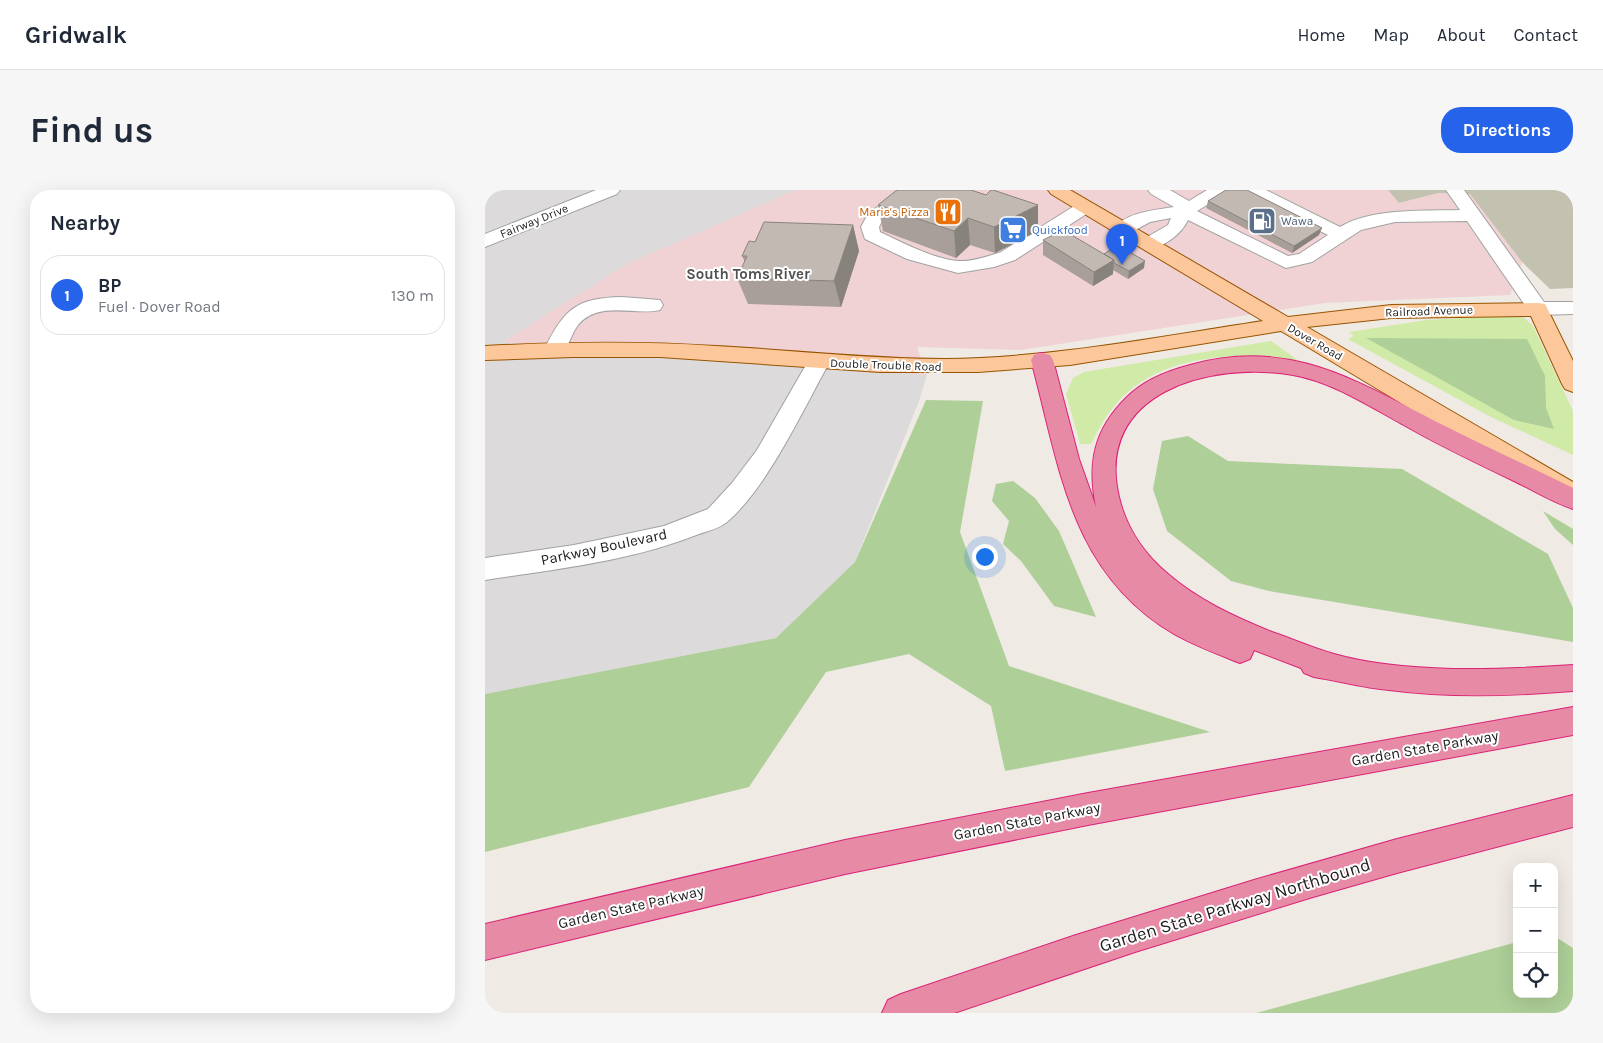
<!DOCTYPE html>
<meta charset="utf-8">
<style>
:root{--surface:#fff;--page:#f6f6f7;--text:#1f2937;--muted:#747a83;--line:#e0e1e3;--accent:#2563eb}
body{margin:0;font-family:Karla,sans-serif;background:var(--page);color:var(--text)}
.controls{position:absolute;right:15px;bottom:15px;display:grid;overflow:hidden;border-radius:10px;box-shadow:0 5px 20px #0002}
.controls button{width:45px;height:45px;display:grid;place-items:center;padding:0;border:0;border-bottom:1px solid var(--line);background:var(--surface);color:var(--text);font:25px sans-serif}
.you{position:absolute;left:499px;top:366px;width:18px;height:18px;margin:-12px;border:4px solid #fff;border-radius:50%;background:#1a73e8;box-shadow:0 0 0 8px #1a73e833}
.badge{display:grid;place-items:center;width:32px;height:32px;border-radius:50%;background:var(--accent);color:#fff;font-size:16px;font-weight:700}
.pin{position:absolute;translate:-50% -41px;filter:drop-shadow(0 1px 2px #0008)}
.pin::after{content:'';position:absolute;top:26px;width:18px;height:15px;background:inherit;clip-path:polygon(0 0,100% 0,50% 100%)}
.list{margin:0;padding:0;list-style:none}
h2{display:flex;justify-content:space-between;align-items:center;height:65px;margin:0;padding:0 20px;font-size:21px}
h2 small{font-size:16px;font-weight:400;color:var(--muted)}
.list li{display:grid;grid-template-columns:32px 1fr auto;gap:15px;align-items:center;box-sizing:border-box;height:80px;margin:0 10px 10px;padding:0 10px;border:1px solid var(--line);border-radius:20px}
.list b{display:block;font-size:19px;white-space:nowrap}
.list p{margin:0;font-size:16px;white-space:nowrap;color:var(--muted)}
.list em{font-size:16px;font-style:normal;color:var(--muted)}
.icon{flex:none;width:28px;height:28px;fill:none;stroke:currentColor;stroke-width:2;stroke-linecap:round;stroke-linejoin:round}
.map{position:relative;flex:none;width:1088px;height:823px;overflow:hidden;border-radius:20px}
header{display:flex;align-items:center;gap:30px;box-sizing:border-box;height:70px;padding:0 25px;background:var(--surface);border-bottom:1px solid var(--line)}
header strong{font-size:24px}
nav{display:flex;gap:28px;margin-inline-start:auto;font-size:18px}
.intro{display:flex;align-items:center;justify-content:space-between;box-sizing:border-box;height:120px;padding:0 30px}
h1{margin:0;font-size:35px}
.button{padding:12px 22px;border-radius:20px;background:var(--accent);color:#fff;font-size:18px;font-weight:700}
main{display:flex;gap:30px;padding:0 30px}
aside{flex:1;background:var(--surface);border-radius:20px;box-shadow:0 5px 20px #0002}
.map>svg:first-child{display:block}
</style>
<header>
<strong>Gridwalk</strong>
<nav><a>Home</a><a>Map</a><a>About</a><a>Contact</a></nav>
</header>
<div class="intro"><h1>Find us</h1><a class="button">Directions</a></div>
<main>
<aside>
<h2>Nearby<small></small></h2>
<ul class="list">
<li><span class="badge">1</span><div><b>BP</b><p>Fuel · Dover Road</p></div><em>130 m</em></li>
</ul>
</aside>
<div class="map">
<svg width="1088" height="823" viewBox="0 0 1088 823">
<rect width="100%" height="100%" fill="#efeae3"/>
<path fill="#dcdadb" d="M0,0H311L237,34L19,152L442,185L434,211L370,372L291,448L0,504Z"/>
<path fill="#f0d2d4" d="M311,0H903L914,13L953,3L985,4L1037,72L1025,105L840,113L536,160L432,157L442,185L18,152L144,73Z"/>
<path fill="#c3c1af" d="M903,0H1088V98L1065,99L1037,72L985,4L953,3L914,13Z"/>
<path fill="#d0eaa8" d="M1036,125L1048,136L1088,221V265L1006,227L863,149L869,146L864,142L942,130Z
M786,151L814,171C753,161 674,163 630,215C620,227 613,240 606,254H595L581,204L588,188L599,182Z"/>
<path fill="#aecf98" d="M881,148L1042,149L1060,186L1061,218L1069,239L1029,230Z
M441,210L498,211L475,342L524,476L725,542L520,581L506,516L424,464L341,482L264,597L0,662V504L291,448L370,372Z
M703,246L743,271L917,279L1063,364L1088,418V452L784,401L746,391L682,341L668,299L677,251Z
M528,291L550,308L574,341L611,427L569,416L536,371L518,354L524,331L507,311L511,294Z
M1058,321L1088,339V355L1070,339Z
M1069,746L1088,758V823H771L1032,752V804H1069Z"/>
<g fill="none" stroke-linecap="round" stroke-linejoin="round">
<defs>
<path id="minor" d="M111,0H135L132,4L0,57V44Z
M422,0H444L441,4L398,29L394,37L395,42C416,52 451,70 474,71C487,72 504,66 516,62L594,13L600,12L606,13L609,17L606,21L530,70L509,77L473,83L422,69L380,49L376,37L384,22Z
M663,0H685L704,11L722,0H743L740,4L712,21L803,66L814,64L843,45L761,4L758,0H781L855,37C886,18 939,21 975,20L961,0H979L1059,112H1088V124L1053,125L1046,124L982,31L910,32L876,40L827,72L801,78L703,30C696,45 674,62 657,58L655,54L657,50L683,35L686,28L665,32L645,43L638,45L631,43L629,39C640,22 671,20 689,17L666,4Z
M137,107L175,110L178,115L175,120C149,126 114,110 93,135C87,143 84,154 79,163L71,165L63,163L60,158C80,118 92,108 137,107Z
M333,166L341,168L344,173C318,220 282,298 242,332C235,338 223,341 214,344C147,371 72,379 0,390V368L89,355L179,336L223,319L247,293L272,260L325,168Z"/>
<path id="major" d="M563,0H585L803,127L906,115L1053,113L1060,114L1088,171V202L1080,199L1077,194L1046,126L906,128L822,137L1088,292V314L1079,311L796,141L585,175L493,182H395L175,167H88L0,170V156C77,152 154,151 231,156C307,160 383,169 459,169C566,168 672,147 778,131L566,4Z"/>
<path id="highway" d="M557,163L565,165L568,170L594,269L611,317C602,273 609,239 642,207C659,190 682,181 705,175C808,146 875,194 962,237C1003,258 1046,277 1088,298V319C1067,312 1048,300 1029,291C991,273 953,255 917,234C882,215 847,192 808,185C727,171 609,201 634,307C641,337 659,364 683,384C713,410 750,427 787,442C808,449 828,458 849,464C919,484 1016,480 1088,475V501C1027,506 965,508 904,500C879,498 854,491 829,487L819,483L816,478L769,460L765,469L755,473C732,464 710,456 689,444C584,382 575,276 546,170L549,165Z
M1088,517V545L603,635L360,684L0,770V734L360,650L603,603Z
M1088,605V637L912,683L828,707L650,762L469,823H397L403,810L416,804L591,745L769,690L912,649Z"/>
</defs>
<use href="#minor" stroke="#a2a2a2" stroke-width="2"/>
<use href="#major" stroke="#975400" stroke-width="2"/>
<use href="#highway" stroke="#db2276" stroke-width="2"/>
<use href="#minor" fill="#fff" fill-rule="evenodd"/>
<use href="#major" fill="#fcc89b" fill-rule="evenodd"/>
<use href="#highway" fill="#e78aa6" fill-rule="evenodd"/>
</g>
<path fill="#a89f9a" d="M412,0L553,41L510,63L485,55L471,68L398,41L393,15Z
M723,11L834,45L807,63L721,18Z
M368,35L374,61L356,117L263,114L252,88L260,72L257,66L270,52Z
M558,50L619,64L659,78L643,89L628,80V84L608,96L558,65Z"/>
<path fill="#88827d" d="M553,15V41L510,63L509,37Z
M483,28L485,55L471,68L469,41Z
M368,35L374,61L356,117L349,91Z
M837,38L834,45L807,63L809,56Z
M629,70L628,84L608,96L609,82Z
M660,71L659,78L643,89L644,81Z"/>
<path fill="#c3b9b3" stroke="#88827d" d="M412,0H486L501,5L506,0H508L553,15L509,37L483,28L469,41L393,15Z
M741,0H762L837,38L809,56L723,11Z
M279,32L368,35L349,91L252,88L262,66H257L264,51L270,52Z
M578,40L629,70L609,82L558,50Z
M633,55L660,71L644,81L629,73V70L619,64Z"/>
<defs>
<symbol id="restaurant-square" viewBox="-11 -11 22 22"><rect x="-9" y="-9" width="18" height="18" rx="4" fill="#e8710a" stroke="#fff"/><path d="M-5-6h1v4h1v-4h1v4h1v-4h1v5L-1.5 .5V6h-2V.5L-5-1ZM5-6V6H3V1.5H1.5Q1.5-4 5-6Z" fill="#fff"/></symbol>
<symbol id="fuel-square" viewBox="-11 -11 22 22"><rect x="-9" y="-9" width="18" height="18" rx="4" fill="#5c6f8a" stroke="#fff"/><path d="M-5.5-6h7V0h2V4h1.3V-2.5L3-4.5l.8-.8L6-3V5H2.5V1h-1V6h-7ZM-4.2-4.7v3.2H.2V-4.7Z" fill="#fff"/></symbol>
<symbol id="supermarket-square" viewBox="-11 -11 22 22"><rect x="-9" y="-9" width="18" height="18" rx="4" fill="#3f7fe0" stroke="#fff"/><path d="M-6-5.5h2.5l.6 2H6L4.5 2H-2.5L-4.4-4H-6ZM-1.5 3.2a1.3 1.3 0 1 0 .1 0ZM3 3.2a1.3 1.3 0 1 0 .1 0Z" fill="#fff"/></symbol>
</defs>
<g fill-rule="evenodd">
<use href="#restaurant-square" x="447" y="6" width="32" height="32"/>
<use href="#fuel-square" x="761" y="15" width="32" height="32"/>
<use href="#supermarket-square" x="512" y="24" width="32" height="32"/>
</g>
<g text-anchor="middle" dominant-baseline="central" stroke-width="4" stroke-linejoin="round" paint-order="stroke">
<g font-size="12" fill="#c56008" stroke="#fff" text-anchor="end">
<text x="444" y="22">Marie's Pizza</text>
</g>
<g font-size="12" fill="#1e1e1e" stroke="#fff">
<text transform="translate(49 31) rotate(-22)">Fairway Drive</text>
<text transform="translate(944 121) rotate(-2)">Railroad Avenue</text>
<text transform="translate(830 152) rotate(30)">Dover Road</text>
<text transform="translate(401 175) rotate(2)">Double Trouble Road</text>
</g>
<g font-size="12" fill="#4e5e75" stroke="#fff" text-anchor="start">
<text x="796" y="31">Wawa</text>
</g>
<g font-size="12" fill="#366cbe" stroke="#fff" text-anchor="start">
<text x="547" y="40">Quickfood</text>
</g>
<g font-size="15" font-weight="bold" fill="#515151" stroke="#fff">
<text x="263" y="84">South Toms River</text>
</g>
<g font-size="15" fill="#1e1e1e" stroke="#fff">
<text transform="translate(119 357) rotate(-12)">Parkway Boulevard</text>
<text transform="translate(940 558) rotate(-10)">Garden State Parkway</text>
<text transform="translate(542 631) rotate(-11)">Garden State Parkway</text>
<text transform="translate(146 717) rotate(-13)">Garden State Parkway</text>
</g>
<g font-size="18" fill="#1e1e1e" stroke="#fff">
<text transform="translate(750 715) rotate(-17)">Garden State Parkway Northbound</text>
</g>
</g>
</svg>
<div class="controls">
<button>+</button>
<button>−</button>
<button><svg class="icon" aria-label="locate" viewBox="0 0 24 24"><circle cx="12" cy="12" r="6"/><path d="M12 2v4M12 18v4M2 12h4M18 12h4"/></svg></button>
</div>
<div class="you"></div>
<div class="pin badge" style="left:637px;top:75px">1</div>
</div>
</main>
